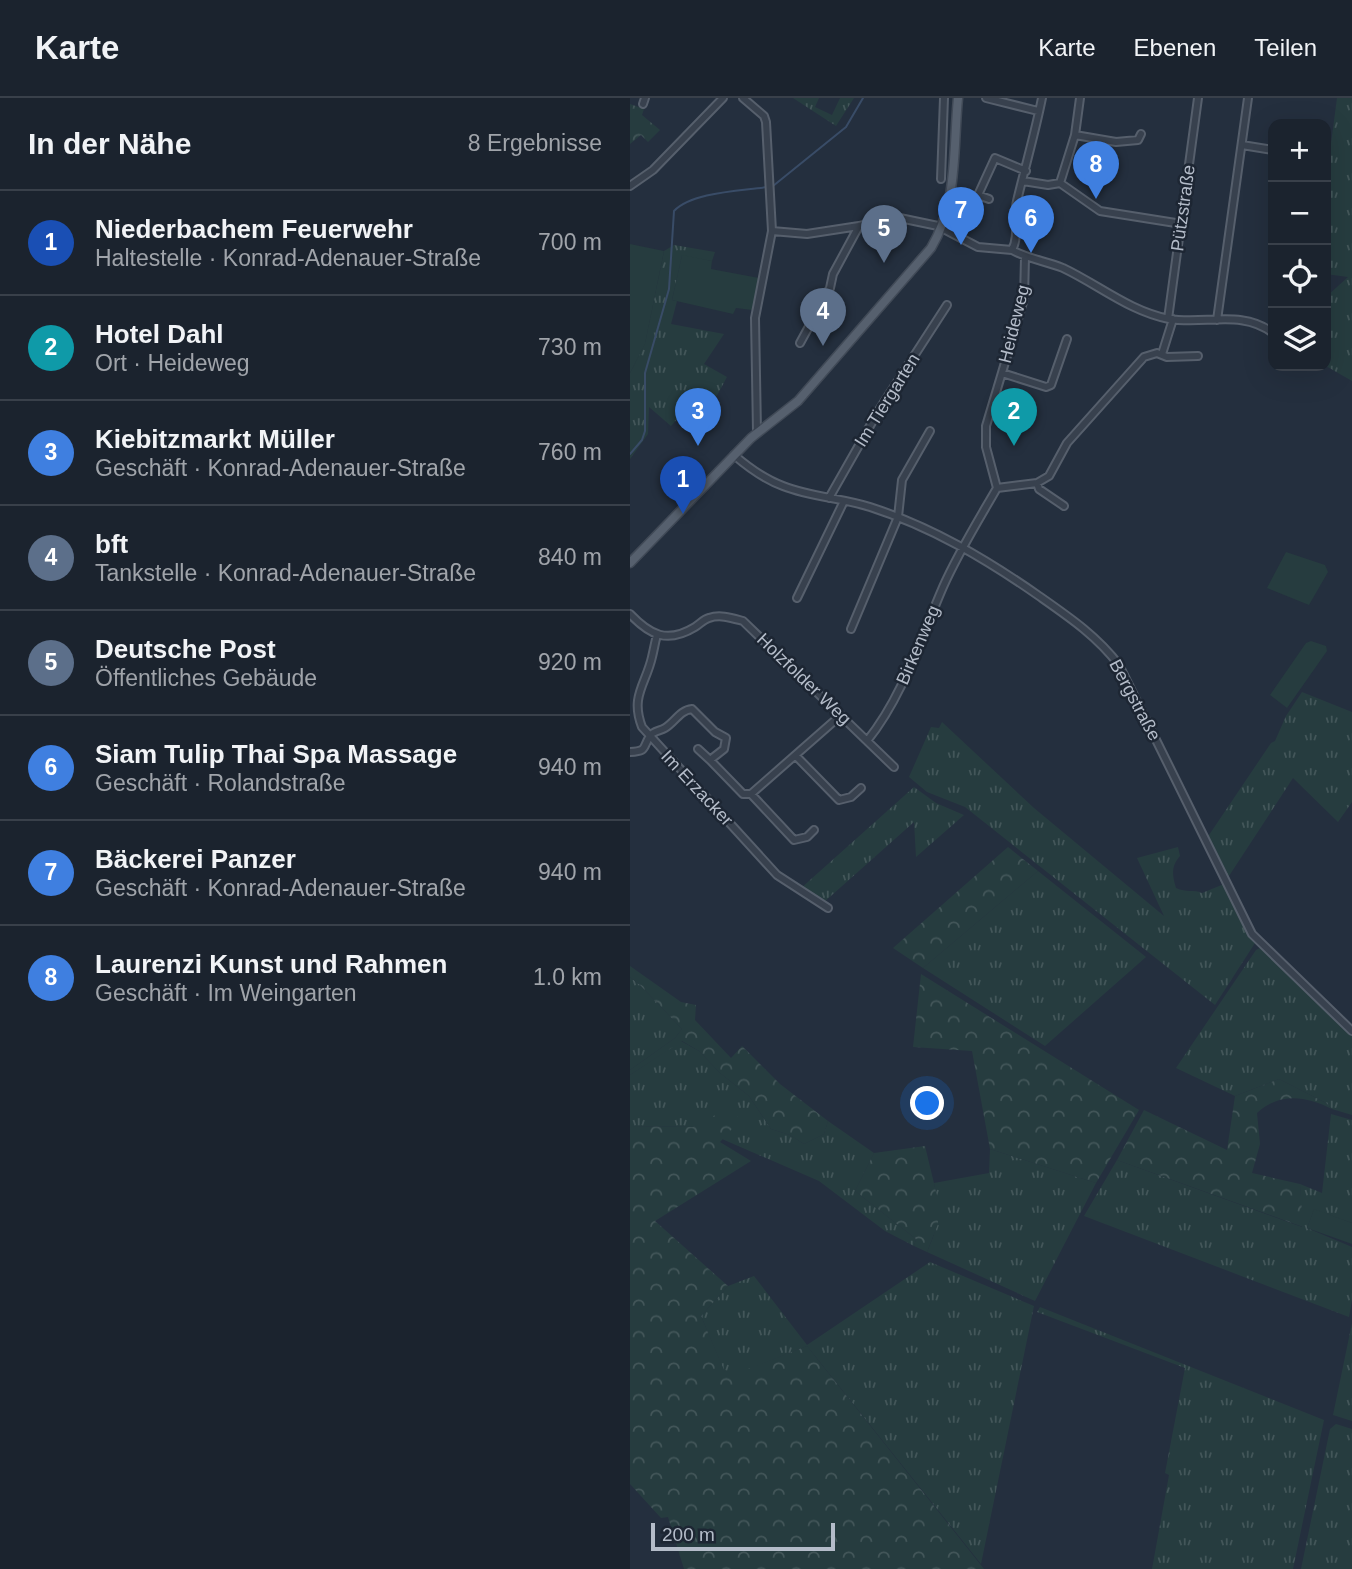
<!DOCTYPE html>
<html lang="de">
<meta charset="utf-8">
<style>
:root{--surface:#1b232e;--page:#282f3a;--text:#f1f3f6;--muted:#a0a4aa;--line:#39404a;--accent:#1a73e8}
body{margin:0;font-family:Arial,sans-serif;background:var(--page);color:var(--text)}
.controls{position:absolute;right:21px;top:21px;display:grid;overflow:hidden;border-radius:14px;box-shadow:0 7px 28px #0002}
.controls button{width:63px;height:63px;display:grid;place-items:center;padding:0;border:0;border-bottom:2px solid var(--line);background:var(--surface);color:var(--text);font:35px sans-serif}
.scale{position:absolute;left:21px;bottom:18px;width:184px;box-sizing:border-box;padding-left:7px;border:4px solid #b4bcc9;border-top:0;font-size:19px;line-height:24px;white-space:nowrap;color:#b4bcc9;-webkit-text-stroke:5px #1d2633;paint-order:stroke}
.you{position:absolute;left:298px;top:1006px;width:24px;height:24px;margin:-18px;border:5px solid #fff;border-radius:50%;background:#1a73e8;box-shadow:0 0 0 10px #1a73e833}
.badge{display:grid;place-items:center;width:46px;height:46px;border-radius:50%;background:var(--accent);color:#fff;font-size:23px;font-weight:700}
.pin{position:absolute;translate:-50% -58px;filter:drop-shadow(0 2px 4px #0008)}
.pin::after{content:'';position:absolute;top:37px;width:24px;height:21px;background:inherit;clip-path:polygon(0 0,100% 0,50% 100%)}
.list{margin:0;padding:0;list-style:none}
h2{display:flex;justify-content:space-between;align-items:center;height:91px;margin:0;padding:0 28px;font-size:30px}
h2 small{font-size:23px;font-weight:400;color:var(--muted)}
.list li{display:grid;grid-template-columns:46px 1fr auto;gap:21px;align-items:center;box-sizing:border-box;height:105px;padding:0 28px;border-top:2px solid var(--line)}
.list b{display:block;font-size:26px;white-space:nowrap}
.list p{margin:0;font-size:23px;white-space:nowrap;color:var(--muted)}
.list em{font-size:23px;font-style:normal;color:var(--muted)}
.icon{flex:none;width:38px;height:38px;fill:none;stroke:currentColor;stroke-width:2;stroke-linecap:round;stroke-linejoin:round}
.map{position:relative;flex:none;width:722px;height:1471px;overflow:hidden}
header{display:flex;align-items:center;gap:42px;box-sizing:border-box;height:98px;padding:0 35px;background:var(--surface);border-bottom:2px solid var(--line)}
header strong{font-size:33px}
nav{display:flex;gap:38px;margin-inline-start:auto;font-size:24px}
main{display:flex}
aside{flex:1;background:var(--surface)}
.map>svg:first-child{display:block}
</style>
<header>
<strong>Karte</strong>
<nav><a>Karte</a><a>Ebenen</a><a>Teilen</a></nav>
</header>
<main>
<aside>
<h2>In der Nähe<small>8 Ergebnisse</small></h2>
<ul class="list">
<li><span class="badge" style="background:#1a4fb4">1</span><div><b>Niederbachem Feuerwehr</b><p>Haltestelle · Konrad-Adenauer-Straße</p></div><em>700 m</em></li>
<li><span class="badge" style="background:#0f9aa8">2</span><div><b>Hotel Dahl</b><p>Ort · Heideweg</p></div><em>730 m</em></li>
<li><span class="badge" style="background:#3f7fe0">3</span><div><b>Kiebitzmarkt Müller</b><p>Geschäft · Konrad-Adenauer-Straße</p></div><em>760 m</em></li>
<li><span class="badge" style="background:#5c6f8a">4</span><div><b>bft</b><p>Tankstelle · Konrad-Adenauer-Straße</p></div><em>840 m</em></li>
<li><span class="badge" style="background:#5c6f8a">5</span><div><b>Deutsche Post</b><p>Öffentliches Gebäude</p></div><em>920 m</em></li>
<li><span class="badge" style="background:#3f7fe0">6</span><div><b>Siam Tulip Thai Spa Massage</b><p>Geschäft · Rolandstraße</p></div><em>940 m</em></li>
<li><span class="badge" style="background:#3f7fe0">7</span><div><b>Bäckerei Panzer</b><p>Geschäft · Konrad-Adenauer-Straße</p></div><em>940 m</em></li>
<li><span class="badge" style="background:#3f7fe0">8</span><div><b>Laurenzi Kunst und Rahmen</b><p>Geschäft · Im Weingarten</p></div><em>1.0 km</em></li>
</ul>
</aside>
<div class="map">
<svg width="722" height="1471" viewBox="0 0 722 1471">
<defs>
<pattern id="grass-tufts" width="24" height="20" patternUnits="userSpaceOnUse" patternTransform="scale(1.75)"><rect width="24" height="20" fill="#263c3f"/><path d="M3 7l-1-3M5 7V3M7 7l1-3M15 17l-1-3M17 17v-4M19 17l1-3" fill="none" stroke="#435659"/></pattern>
<pattern id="forest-crowns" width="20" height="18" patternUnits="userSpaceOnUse" patternTransform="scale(1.75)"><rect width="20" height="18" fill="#263c3f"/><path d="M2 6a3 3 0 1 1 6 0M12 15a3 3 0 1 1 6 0" fill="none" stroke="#435659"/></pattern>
</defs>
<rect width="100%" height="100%" fill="#242f3e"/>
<path fill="url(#grass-tufts)" d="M163,0H189L185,9L202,17L210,0H224L206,28Z
M707,0H722V283L696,268V199L718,179L696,176V83Z
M44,147L85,154L82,163L52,158L42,202L47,203L41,226L94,236L74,266L97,279L78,314L62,305L41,328L19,309L18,336L0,361V275L15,245L34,153Z
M672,594L722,614V704L708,724L663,680L597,781L577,740L641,645L645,643L656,618Z
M312,624L404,710L534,818L507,760L548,749L550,758C541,768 542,777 546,790C556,795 564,791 572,795L594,786L625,845L585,907L335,709L297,694L279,679L301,629L309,630Z
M284,689L306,705L334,717L286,759L284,724L193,805L170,791Z
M408,773L516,859L415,948L293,870Z
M630,850L722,935V1017L702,1011L696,1005L649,981L605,998L546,970L626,852Z
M0,879L10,887L52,931L45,940L0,972Z
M51,943L69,953L90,975L119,998L141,1031L160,1037L174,1046L194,1036L198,1023L244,1055L225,1093L286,1141L284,1148L255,1133L189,1083L92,1041L109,1022L63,1029L0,1028V977Z
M701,1016L722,1022V1125L684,1112L677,1130L722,1149V1202L719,1219L454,1118L487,1062L672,1129L670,1086L692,1095Z
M360,1051L466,1085L405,1203L297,1154C309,1126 311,1116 304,1085L359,1075Z
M300,1164L404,1208L351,1466L177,1248L97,1280L71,1218L98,1188L124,1178L177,1247Z
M410,1209L694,1322L663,1471H522L539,1377L535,1375L555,1270L407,1214Z
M722,1225V1323L703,1317Z
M706,1326L722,1331V1471H671L700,1331Z"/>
<path fill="url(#forest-crowns)" d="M0,6L14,11L12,17L30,32L18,44L11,37L0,46Z
M378,749L408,773L293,870L263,850Z
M0,868L51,904L66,907L65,922L101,960L112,948L150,986L198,1023L194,1036L174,1046L160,1037L141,1031L119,998L90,975L69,953L52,943L0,977V972L45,940L52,931L10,887L0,879Z
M291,876L509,1012L466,1085L360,1051L342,953L283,949Z
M649,981L696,1005L702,1011C676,998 650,994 627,1015L630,1046L622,1075L670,1086L673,1129L487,1062L514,1012L597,1052L605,998Z
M100,1009L110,1022L90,1044L121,1063L25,1123L98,1188L71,1218L97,1279L177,1248L354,1471H54L38,1419L31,1420L0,1386V1028L63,1029Z
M295,1048L308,1102V1126L297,1154L284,1148L286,1141L225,1093L244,1055Z"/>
<path fill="#263c3f" d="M0,146L34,153L15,246L0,275Z
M52,157L82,163L81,171L129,180L122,212L106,210L103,216L42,202Z
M656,454L695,467L698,474L679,507L637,490Z
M681,543L696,548L697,553L657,610L640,597L676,545Z
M684,1111L722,1125V1146L677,1130Z"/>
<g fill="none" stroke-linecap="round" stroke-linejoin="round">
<path stroke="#394c67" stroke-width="2" d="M143,88L216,29L233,0
M0,356L12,342L15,333V275L39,191L44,113C62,94 111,93 137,89"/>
<defs>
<path id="minor" d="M113,0L134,18L136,24L142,133L125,220L127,334
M356,0L408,13
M13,6L15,0
M445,37L486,44L508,42L511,36
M612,47L643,52
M311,81L314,0
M393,83L418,87L430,85L470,113L552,126
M430,85L445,37L450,0
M0,88L23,72L93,0
M359,101L348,97L365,60L396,73
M142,133L177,136L229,128L265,119L308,128L348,149L382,152C390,137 383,119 387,103C395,69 405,35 412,0
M382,152C398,161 416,163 433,170C469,187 499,213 539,221C575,227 612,211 643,235
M538,221L568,0
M587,222L618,0
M170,245L200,190L203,176L229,128
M532,256L543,221
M372,275L416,289L421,287L437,241
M104,357C119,370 134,381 153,388C181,399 212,400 240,409C302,429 356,461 409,498C439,519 467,538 489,567L622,836L722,933
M407,385L409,391L434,408
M367,390L407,385L419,378L437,345L514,259L527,255L537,259L568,258
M199,400L249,312L317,207
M167,500L214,403
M0,516C20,537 37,546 65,529C70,526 74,521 79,520C90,516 102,520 113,523L264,669
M221,531L268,419L272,382L300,333
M27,537C25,544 24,551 22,559C16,586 0,598 12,629L147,777L198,810
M237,643C273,598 290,542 313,489C328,455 348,423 367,390L356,349V328L394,201L395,159
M68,651L80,662
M0,654C18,653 12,650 20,638C23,633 30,633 35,630C45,624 50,612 62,611L85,634L96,640L94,651L80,662L113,696H121
M166,658L209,702L221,699L231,690
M184,732L177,739L164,742L121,696L211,617"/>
<path id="major" d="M0,465L121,340L168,303L301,150C328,105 323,51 328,0"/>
</defs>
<use href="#minor" stroke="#565f6c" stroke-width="10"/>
<use href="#major" stroke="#414a57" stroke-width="11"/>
<use href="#minor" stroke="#38414e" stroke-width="6"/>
<use href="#major" stroke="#56606e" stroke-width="8"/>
</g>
<g text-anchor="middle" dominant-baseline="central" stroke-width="5" stroke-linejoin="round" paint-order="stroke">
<g font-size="18" fill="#b4bcc9" stroke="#1d2633">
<text transform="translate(553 110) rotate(-82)">Pützstraße</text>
<text transform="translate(384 226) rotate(-76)">Heideweg</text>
<text transform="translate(257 302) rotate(-58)">Im Tiergarten</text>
<text transform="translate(288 547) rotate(-67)">Birkenweg</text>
<text transform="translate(174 581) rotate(44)">Holzfolder Weg</text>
<text transform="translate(505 602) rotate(62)">Bergstraße</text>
<text transform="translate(67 690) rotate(47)">Im Erzacker</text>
</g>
</g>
</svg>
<div class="controls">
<button>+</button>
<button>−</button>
<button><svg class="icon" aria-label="locate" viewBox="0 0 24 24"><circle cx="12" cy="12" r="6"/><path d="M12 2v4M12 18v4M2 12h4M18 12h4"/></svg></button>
<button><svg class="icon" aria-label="layers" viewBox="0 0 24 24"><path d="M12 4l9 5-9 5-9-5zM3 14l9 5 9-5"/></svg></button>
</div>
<div class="scale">200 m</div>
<div class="you"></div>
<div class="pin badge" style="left:53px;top:416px;background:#1a4fb4">1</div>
<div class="pin badge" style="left:384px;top:348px;background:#0f9aa8">2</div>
<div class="pin badge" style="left:68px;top:348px;background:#3f7fe0">3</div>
<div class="pin badge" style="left:193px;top:248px;background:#5c6f8a">4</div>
<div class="pin badge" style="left:254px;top:165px;background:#5c6f8a">5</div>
<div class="pin badge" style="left:401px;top:155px;background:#3f7fe0">6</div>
<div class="pin badge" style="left:331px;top:147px;background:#3f7fe0">7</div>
<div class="pin badge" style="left:466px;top:101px;background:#3f7fe0">8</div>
</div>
</main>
